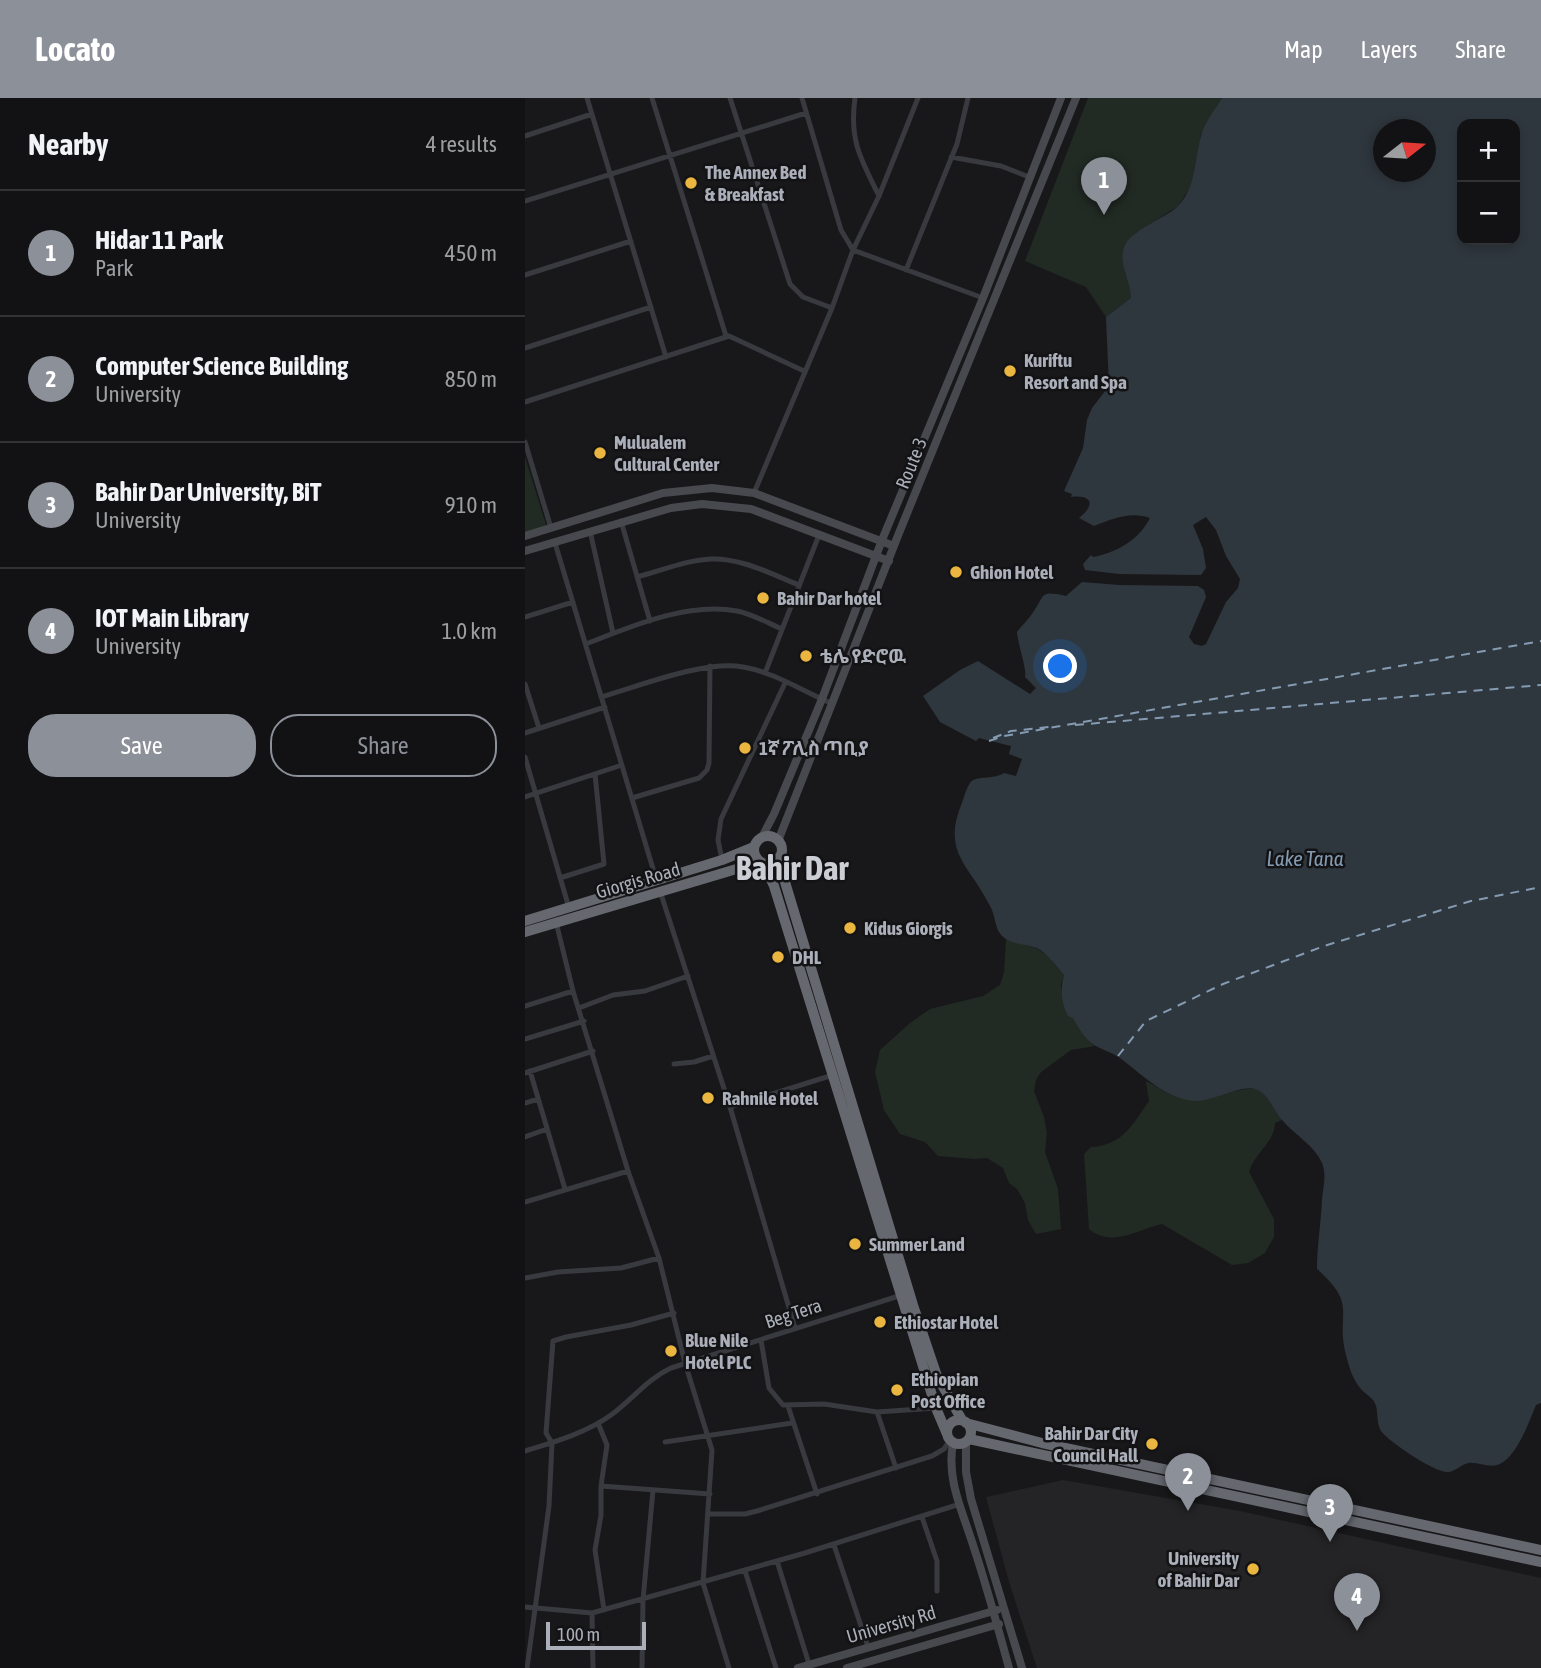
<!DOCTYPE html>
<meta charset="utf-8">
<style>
:root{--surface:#121214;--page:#1f2022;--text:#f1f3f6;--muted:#9c9ea0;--line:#313234;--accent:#8c9099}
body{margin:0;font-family:"Asap Condensed","Noto Sans Ethiopic",sans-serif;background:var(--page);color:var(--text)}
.controls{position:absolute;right:21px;top:21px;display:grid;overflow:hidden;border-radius:14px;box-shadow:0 4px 10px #0003}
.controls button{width:63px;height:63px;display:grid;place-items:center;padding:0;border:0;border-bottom:2px solid var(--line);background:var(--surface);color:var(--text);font:35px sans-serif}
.compass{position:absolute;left:848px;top:21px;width:63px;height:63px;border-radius:50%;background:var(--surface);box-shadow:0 4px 10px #0003;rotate:73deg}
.scale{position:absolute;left:21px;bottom:18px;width:100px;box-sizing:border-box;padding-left:7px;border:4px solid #abafb9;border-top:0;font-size:19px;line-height:24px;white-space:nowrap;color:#abafb9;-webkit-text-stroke:5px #131315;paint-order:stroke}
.you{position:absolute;left:536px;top:569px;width:24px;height:24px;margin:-18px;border:5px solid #fff;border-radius:50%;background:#1a73e8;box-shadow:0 0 0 10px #1a73e833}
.badge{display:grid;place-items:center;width:46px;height:46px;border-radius:50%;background:var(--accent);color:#fff;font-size:23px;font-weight:700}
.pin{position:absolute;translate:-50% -58px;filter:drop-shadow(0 2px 4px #0008)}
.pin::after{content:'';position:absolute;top:37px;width:24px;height:21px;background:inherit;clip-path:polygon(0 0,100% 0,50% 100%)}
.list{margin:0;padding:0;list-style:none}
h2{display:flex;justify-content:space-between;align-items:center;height:91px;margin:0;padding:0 28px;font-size:30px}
h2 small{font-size:23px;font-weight:400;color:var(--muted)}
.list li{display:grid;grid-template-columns:46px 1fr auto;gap:21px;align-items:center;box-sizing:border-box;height:126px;padding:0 28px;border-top:2px solid var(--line)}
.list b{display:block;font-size:26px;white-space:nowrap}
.list p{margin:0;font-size:23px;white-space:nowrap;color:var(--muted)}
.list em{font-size:23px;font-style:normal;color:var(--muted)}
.actions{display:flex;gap:14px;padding:21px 28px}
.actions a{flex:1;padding:16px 0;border:2px solid var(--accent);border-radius:28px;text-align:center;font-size:24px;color:var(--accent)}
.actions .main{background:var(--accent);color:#fff}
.map{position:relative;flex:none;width:1016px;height:1570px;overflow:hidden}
header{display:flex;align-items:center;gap:42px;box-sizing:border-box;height:98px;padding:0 35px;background:var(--accent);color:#fff}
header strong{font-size:33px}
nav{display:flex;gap:38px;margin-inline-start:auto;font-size:24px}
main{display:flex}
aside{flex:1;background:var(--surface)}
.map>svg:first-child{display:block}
</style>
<header>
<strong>Locato</strong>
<nav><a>Map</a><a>Layers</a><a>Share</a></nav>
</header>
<main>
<aside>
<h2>Nearby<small>4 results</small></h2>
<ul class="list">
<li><span class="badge">1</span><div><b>Hidar 11 Park</b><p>Park</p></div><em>450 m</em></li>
<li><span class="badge">2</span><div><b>Computer Science Building</b><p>University</p></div><em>850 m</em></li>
<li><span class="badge">3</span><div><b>Bahir Dar University, BiT</b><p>University</p></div><em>910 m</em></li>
<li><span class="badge">4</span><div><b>IOT Main Library</b><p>University</p></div><em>1.0 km</em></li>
</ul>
<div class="actions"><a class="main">Save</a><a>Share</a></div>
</aside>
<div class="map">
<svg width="1016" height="1570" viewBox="0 0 1016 1570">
<rect width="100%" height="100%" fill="#18181a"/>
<path fill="#242427" d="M538,1382L715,1413L1016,1480V1570H512L484,1484L461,1399Z"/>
<path fill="#222a24" d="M563,0H697L676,36L668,85L653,108L609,136L600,174L606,189V200L581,219L561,189L500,163Z
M0,359L22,430L0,437Z
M481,841L511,850L523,858L539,877C538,881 536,884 536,888C536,903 559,939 570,948L546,952L516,974L511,982L509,993L519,1019L522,1035L520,1054L533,1091L536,1131L511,1136L503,1122L500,1105L492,1091L484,1085L478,1070L462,1060L450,1061L413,1058L400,1044L375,1036L359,1012L350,974L355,952L385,925L405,911L458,898L475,887L479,874Z
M621,983C633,989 647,1000 661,1001C679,1003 723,986 735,992C745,998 750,1013 757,1022L750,1025C750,1044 728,1057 724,1074L749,1121V1139L740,1155L723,1165L707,1167L637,1126C611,1132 587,1150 564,1131L559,1056L566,1049C598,1047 607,1027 624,1003Z"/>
<path fill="#2f373e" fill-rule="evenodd" d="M697,0H1016V1305L1011,1307C1004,1324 992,1358 975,1366C964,1371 953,1363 943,1365C936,1367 930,1373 924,1374C911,1376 863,1343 856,1333C850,1323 855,1311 848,1302C845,1298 839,1295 836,1291C828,1282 824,1269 821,1257C810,1214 834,1208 792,1171C792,1148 796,1125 797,1102C798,1089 802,1077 797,1065C790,1048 769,1036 757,1022C748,1012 744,995 730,991C717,987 690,1002 673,1003C642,1003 618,977 595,960C585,953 572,951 563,942C557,936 552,927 548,920L543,918C536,904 535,892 539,877C531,868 523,856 512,850C502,846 490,847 481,841C468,832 472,820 465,808C445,767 416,755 437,705C439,699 441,691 445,685C450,677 469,682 479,675L491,678L497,661L484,656L486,648L454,640L451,643L415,624L398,598L435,572L453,563L505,596L511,590L500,579C502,570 493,547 492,534C497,527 503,522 507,516C521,497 513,492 541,498L557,484L594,487L673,488L679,492L681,499L664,539L669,546L677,548L681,546L701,504L713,490L715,481L701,458L691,432L681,419L668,427L678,451L681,470L676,477L594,476L560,472L558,466L566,457L568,459C591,455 614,442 625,420C606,413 587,421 569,428L554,420C571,407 567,396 546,399L547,396L539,393L558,350L562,322L567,310L584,288L581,219L606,200C606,182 592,165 600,147C607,132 638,121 652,109C672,89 669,63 676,38C679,25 690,12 697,0ZM937,26H990V142H937ZM858,32H900V74H858Z"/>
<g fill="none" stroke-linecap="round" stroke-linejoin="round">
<path stroke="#849bb2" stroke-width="2" stroke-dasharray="9 7" stroke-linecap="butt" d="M550,627L1016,587
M468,640L486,633L524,629
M464,643L479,638L1016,543
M593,958L621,923L698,886L799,848L946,803L1016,789"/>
<path stroke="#393a3f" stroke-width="5" d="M62,0L141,259
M127,0L201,238
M205,0L265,186L278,199L307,210
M277,0L316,132L328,152L458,200
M330,0C324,43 336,61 354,98
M0,38L67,16
M426,59L476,68L504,79
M0,103L281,15
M381,172L432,46L443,0
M0,177L106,143
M0,250L126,209
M0,304L204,238L279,273
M0,344L26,430
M229,395L307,210L328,152L354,98L393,0
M96,423L125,523
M65,433L88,535
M30,445L132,784
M112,479C136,473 161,462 186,461C217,460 246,476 274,487
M0,519L48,504
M61,546C107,528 162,504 212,513C227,516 243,525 257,531
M240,575L294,437
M0,586L14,630
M76,599C115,588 179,562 218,569C249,574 279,594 308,606
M0,635L80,609
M0,659L44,810
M0,699L97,667
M107,700L174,680L182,672L184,665L185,568
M197,762L193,742L196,721L260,585
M35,780L79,766L70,676
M135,793L205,1009L270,1230
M31,824L48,893L103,1073L134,1160L160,1265L187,1352L178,1485L204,1570
M0,908L48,893
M54,910L88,897L120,893L163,878
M0,941L59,923
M149,966L169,964L188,958
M5,973L40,1091
M0,975L68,953
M0,1005L13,1001
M205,1009L308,977
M0,1039L22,1031
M0,1104L103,1073
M0,1180L33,1174L96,1170L134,1160
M236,1242L244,1290L258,1307L299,1306L352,1314L411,1310
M263,1308L292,1396
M352,1314L371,1370
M73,1325L82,1347L76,1388V1417L70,1452L79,1512
M140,1344L267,1325
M0,1353C29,1344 61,1335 86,1317C107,1302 122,1281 146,1270L377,1197
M76,1388L185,1396
M184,1416H220L232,1413L407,1358L419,1351L425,1342
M397,1419L412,1463V1493
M309,1447L343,1549
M252,1463L284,1566
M220,1473L251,1570
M0,1509L67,1515L280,1455L435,1406
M67,1515L68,1570
M2,1570L24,1408L27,1345L21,1335L28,1243L41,1239L106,1227L149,1215
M117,1570L118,1502L128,1392"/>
<path stroke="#48494f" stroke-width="8" d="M0,438L138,395L187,390L229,395L369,448
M0,453L146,410L177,406L226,411L364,463
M237,739L249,716L297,601L357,442L458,200L536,0
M253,743L374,435L551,0
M441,1344V1374L446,1401L497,1570
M428,1345C421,1382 438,1414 449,1450C462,1489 473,1530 484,1570
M273,1570L472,1512
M322,1570L474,1526"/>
<path stroke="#666870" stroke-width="10" d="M229 752a14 14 0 1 1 28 0a14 14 0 1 1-28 0Z
M255,758L260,784L388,1207L412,1278L437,1322
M239,766L249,788L411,1310L422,1336
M0,823L197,762L229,749
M0,834L235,764
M422 1334a12 12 0 1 1 24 0a12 12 0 1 1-24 0Z
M441,1325L517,1345L1016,1452
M444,1341L1016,1464"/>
</g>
<g fill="#eab640" stroke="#131315" stroke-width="2.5">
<circle cx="166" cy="85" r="7"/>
<circle cx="485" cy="273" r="7"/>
<circle cx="75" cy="355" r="7"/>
<circle cx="431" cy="474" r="7"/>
<circle cx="238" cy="500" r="7"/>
<circle cx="281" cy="558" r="7"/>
<circle cx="220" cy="650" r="7"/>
<circle cx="325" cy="830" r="7"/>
<circle cx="253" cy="859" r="7"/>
<circle cx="183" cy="1000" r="7"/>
<circle cx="330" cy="1146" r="7"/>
<circle cx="355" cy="1224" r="7"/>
<circle cx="146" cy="1253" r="7"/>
<circle cx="372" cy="1292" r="7"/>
<circle cx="627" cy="1346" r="7"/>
<circle cx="728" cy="1471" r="7"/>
</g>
<g text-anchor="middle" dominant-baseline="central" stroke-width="5" stroke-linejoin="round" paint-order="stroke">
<g font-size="19" font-weight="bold" fill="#abafb9" stroke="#131315" text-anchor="start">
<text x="180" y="74">The Annex Bed<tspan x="180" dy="22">&amp; Breakfast</tspan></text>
<text x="499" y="262">Kuriftu<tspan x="499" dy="22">Resort and Spa</tspan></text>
<text x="89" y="344">Mulualem<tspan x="89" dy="22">Cultural Center</tspan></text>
<text x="445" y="474">Ghion Hotel</text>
<text x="252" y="500">Bahir Dar hotel</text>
<text x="295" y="558">ቴሌ የድሮዉ</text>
<text x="234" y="650">1ኛ ፖሊስ ጣቢያ</text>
<text x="339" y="830">Kidus Giorgis</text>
<text x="267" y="859">DHL</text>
<text x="197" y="1000">Rahnile Hotel</text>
<text x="344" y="1146">Summer Land</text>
<text x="369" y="1224">Ethiostar Hotel</text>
<text x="160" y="1242">Blue Nile<tspan x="160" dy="22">Hotel PLC</tspan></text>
<text x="386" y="1281">Ethiopian<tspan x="386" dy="22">Post Office</tspan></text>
<text x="613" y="1335" text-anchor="end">Bahir Dar City<tspan x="613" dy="22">Council Hall</tspan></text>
<text x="714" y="1460" text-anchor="end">University<tspan x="714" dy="22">of Bahir Dar</tspan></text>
</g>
<g font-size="19" fill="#abafb9" stroke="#131315">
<text transform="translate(386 365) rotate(-68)">Route 3</text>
<text transform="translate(113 782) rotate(-16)">Giorgis Road</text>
<text transform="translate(268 1215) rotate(-18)">Beg Tera</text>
<text transform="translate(366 1526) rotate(-16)">University Rd</text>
</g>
<g font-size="21" font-style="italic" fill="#849bb2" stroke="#131315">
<text x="780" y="760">Lake Tana</text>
</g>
<g font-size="33" font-weight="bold" fill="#ccced6" stroke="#131315">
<text x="267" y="770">Bahir Dar</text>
</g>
</g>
</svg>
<div class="controls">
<button>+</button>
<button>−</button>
</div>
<svg class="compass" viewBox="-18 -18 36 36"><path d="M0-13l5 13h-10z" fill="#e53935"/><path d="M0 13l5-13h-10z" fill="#9c9ea0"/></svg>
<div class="scale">100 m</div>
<div class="you"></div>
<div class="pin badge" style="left:579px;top:117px">1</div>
<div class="pin badge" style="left:663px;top:1413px">2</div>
<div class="pin badge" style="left:805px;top:1444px">3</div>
<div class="pin badge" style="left:832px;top:1533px">4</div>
</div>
</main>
